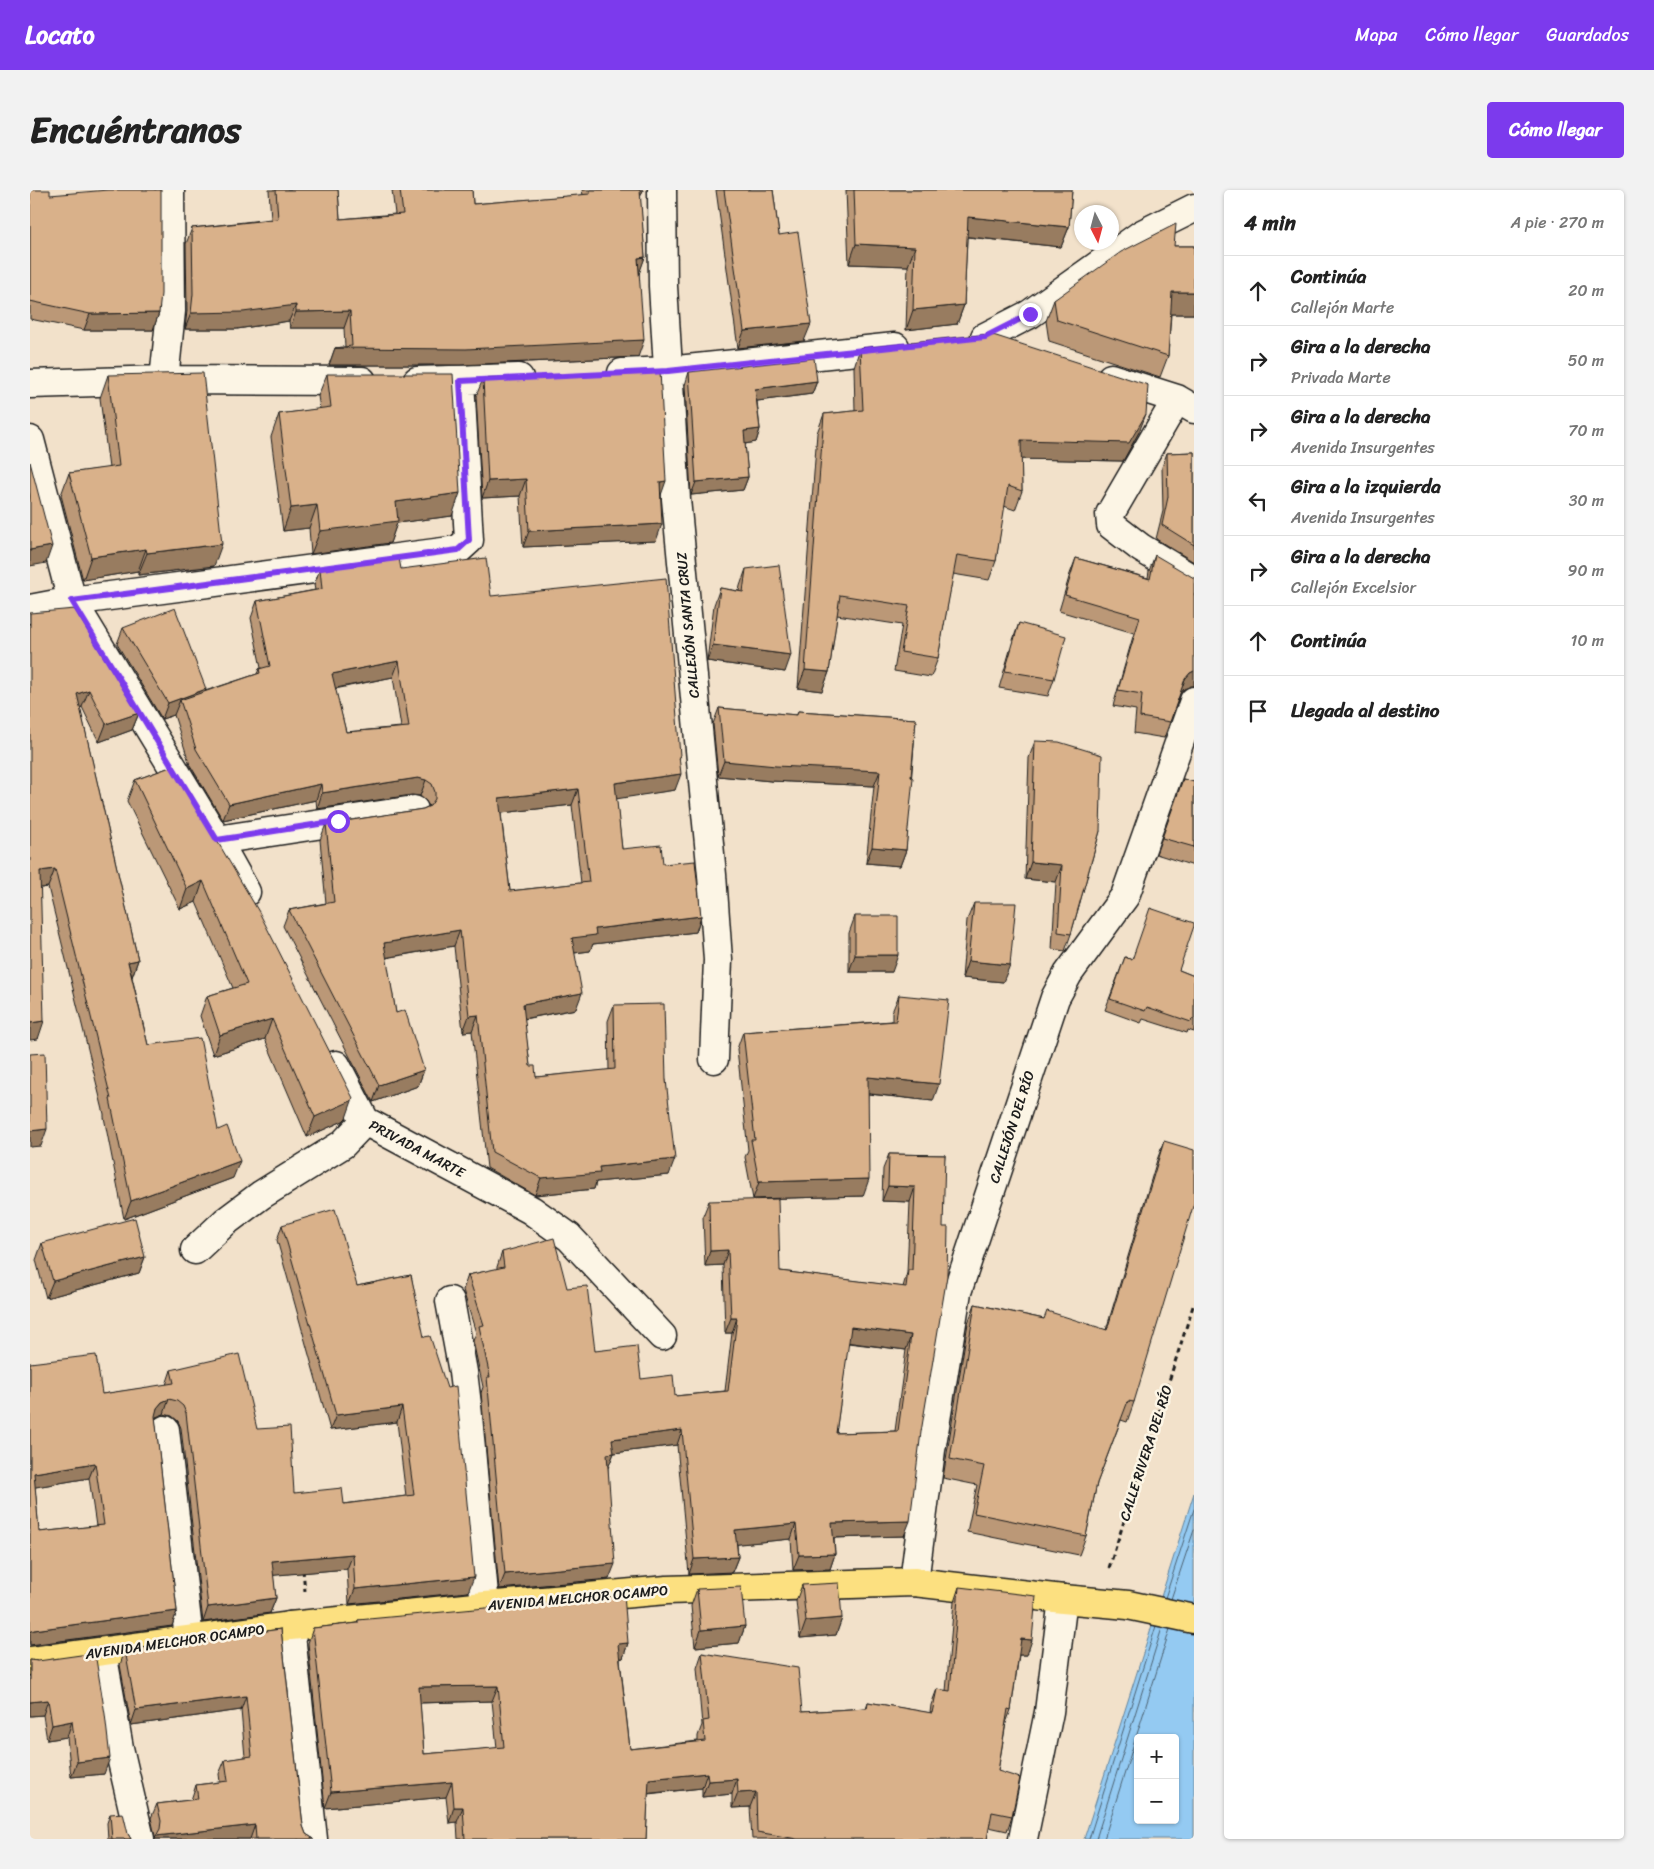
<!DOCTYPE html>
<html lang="es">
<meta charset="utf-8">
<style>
:root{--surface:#fff;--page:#f2f2f2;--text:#222;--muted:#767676;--line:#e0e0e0;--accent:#7c3aed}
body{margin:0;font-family:Sriracha,sans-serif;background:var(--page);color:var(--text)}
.controls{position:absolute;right:15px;bottom:15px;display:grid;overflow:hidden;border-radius:5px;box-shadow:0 1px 4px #0004}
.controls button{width:45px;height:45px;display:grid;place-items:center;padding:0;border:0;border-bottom:1px solid var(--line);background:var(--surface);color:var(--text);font:25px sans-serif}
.compass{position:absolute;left:1044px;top:15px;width:45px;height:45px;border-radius:50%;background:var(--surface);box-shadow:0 1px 4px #0004;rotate:174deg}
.stop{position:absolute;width:15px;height:15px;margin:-11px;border:4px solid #7c3aed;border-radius:50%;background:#fff}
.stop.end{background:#7c3aed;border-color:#fff;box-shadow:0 1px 5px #0008}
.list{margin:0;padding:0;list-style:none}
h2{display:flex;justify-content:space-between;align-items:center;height:65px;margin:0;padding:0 20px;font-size:21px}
h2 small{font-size:16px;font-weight:400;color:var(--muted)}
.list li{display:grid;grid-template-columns:32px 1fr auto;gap:15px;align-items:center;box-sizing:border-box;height:70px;padding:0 20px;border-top:1px solid var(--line)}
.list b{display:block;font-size:19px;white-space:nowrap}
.list p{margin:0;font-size:16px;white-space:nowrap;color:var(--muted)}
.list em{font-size:16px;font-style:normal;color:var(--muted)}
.icon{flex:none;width:28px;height:28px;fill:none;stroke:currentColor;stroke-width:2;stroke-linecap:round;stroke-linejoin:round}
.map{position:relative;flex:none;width:1164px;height:1649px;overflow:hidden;border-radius:5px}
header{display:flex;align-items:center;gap:30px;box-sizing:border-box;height:70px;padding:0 25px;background:var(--accent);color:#fff}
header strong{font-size:24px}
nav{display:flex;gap:28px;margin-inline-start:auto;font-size:18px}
.intro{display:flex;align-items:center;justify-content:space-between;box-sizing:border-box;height:120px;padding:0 30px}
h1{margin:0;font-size:35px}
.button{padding:12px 22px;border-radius:5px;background:var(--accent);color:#fff;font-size:18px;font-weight:700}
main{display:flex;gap:30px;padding:0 30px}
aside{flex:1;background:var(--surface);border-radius:5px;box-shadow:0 1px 4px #0004}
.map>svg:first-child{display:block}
</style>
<header>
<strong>Locato</strong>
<nav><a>Mapa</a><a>Cómo llegar</a><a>Guardados</a></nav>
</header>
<div class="intro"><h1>Encuéntranos</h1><a class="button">Cómo llegar</a></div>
<main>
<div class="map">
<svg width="1164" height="1649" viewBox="0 0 1164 1649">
<rect width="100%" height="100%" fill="#f2e1ca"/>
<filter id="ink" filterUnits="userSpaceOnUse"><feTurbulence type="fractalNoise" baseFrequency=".02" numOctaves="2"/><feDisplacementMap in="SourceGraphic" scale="10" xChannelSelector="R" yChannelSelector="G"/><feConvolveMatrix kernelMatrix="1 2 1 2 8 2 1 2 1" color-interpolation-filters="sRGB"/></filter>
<g filter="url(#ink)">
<path fill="#94caf2" stroke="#64849c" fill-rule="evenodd" d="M1164,1303V1649H1054ZM1108,1548H1145V1630H1108Z"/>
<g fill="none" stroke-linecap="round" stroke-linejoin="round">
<path stroke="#4c6272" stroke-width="1" d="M1135,1408L1164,1319
M1141,1409L1164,1340
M1059,1649L1126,1436
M1066,1649L1132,1438
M1074,1649L1140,1439"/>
<defs>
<path id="minor" d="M632,0L633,96L646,309L682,685L688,770L684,869
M955,147L1000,124L1112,44L1164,18
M592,183L638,181L865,157
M1081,188L1147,209L1164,219
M134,190L141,121L140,0
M387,191L489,188
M0,194L134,190L332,191
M1147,209L1080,324L1081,335L1111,358L1164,390
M0,250L42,411L187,650L216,702
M0,419L42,411L428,360L439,350L430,191
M187,650L384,620
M306,875L335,931L501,1020L539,1047L632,1146
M165,1060L195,1032L231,1005L313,954L335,931
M420,1111L433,1182L437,1215L455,1416
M135,1240L159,1449
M884,1392L901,1260L927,1102L1025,808L1038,784L1095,706L1164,511
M260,1436L283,1649
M72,1462L89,1558L110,1649
M993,1649L1019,1522L1033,1409"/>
<path id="major" d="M0,1471L260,1436L455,1416L637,1400L884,1392L1033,1409L1098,1415L1164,1429"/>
</defs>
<use href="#minor" stroke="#1c1c1c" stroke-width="31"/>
<use href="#major" stroke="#1c1c1c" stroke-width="31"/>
<path stroke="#1c1c1c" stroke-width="3" stroke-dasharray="5 4" stroke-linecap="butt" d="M1079,1378L1164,1113
M273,1380L275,1401"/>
<use href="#minor" stroke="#fcf5e5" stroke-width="28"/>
<use href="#major" stroke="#fce080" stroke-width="28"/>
</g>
<path fill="#bb9877" stroke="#1c1c1c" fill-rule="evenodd" d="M0,0L20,5L129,123L123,140H54L0,129Z
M239,0H308L310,29L365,24L362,0H442L443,14L553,5L552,0H613L610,7L615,67L609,83L608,167L430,175H299L305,158L315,157L314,138H260L259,131L207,139H155L157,121L156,54L162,38L241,29Z
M686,0H743L749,45L774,151L708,158Z
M816,0H1042L1039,37L1031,57L937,47L934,115L927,134L876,140L878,76L819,74Z
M1144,56H1164V124H1141L1138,166L1130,187L1019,151L1016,131L1024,110Z
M881,152L1109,242L1093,271L991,269L992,301L985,320L974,316L966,371L959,390L923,384L908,468L901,487L864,481L872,435L807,425L799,482L792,501L768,498L787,243L794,224L825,221L824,177L830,158L881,154Z
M659,182L787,191L782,204L727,211L730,239L726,252L715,254L718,287L713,300L661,305L655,195Z
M297,184L422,326L367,333L360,353L281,364L279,338L253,341L241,247L249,224L290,219L288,206Z
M78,185L184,376L108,385V381L53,390L31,305L39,283L79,278L70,208Z
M453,189L631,307L626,351L493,357L490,306L452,308L446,206Z
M1164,262V372L1126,349L1133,321L1132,277L1137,263Z
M1125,365L1161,496L1154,499L1150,505L1134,548L1104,543L1106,520L1083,516L1104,443L1029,421L1040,384L1046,368L1118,388L1119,381Z
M290,379H371L461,406L650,566L649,570L645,600L586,608L592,659L633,674L671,726L666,742L563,754L560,761L544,763L546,819L494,829L500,876L506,887L579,880L578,831L584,815L636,890L639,985L566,992L564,999L505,1005L457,978L442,841L433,842L424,756L356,768L366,823L394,880L388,896L343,912L253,736L259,720L296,713L290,650L296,634L393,619L399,616L396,611L390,606L382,605L287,619L286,610L193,630L160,575L144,525L132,529L87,454L93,438L175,501L227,484L229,479L231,478L221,428L227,411L285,400L284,395ZM363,487L371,537L316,542L305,499ZM542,615L551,693L480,701L471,623Z
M716,379L755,482L677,471L684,415L690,398L709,401L710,396Z
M0,423L109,523L102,540L69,552L52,517L50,518L108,770L102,787L118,855L188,940L203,988L94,1029L74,927V924L18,697L10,698L8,849Z
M989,433L1024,489L1018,506L969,498L983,450Z
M689,518L766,525L768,521L886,529L876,660L870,676L836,673L844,596L741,591L688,586L683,534Z
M1005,551L1070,641L1041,744L1035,761L1022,759L1026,692L995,689L999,568Z
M143,576L316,928L313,931L277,947L235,849L183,865L170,826L177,806L203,798L166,712L150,719L97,611L105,590Z
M1153,589L1164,592V676L1126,664Z
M944,713L973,792L932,788L937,730Z
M825,726L862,782H819V743Z
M1095,767L1102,770L1149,780L1164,786V842L1158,840L1157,843L1113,829L1111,833L1075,820Z
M869,805L903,911L838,904L833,1006L723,1009L715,967L718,960L707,859L713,842L862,831V822Z
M1134,951L1104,1212L1097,1232L1091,1230L1067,1293L1056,1346L1049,1365L937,1342L947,1295L913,1288L938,1133L945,1114L1014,1129L1076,1140L1127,970Z
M859,964L915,965L874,1346L804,1348L805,1364L800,1379L763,1380L761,1349L707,1354L708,1367L702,1382L659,1384L647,1255L584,1263L578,1278L579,1389L469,1399L451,1203L453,1197L443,1151L446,1143L433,1100L438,1085L467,1079V1077L472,1062L537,1098L565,1161L611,1189L645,1206L695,1201L702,1143H695L693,1075L675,1076L673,1026L679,1011L750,1081L873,1097L877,1083L880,1012L852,1011L853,979ZM818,1153L876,1160L865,1241L806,1243Z
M252,1035L327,1096L381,1085L438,1402L319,1414L317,1379L243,1385L246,1408L240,1423L173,1432L151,1238L148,1231L142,1226L134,1224L125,1228L147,1421L142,1436L0,1455V1173L72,1204L136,1195L141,1180L227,1239L264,1303L314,1314L376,1306L367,1232L300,1240L247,1050ZM59,1288L66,1336L9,1342L5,1297Z
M12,1053L115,1067L109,1083L16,1108L6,1070Z
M772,1395L812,1428L806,1445L770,1448L766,1411Z
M929,1397L997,1465H989L981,1520L976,1533L968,1581L982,1626L977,1641L959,1637L957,1649H722L720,1617L702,1618V1604L672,1607V1598L618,1604L616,1649H428L427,1632L419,1633L416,1607L295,1618L278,1453L283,1438L327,1433L328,1430L598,1453L593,1468L590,1469L600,1559L668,1551V1546L672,1535L667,1478L672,1463L772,1522L836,1518L838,1512L900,1523L901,1515L907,1499L916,1501L924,1412ZM462,1511L467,1558L394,1564L390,1513Z
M667,1399L715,1436L709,1453L665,1457L661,1416Z
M251,1439L273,1636L276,1644L284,1649H125V1646L121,1628L127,1614L161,1610L166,1595L190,1592L189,1584L195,1570L215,1567L211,1520L101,1535L90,1475L95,1460Z
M0,1470L8,1471L74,1584L41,1587L37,1547L17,1550L13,1525L0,1526Z
M80,1624L98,1644L101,1649H78L77,1633Z"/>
<path fill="#987c61" stroke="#1c1c1c" d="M607,0H613L609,10Z
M938,27L1039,37L1031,57L931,46Z
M826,54L885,57L878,76L819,74Z
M615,67L609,84L608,68Z
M1142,102H1164V124H1134Z
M266,115L259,131L207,139H155L161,123Z
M934,115L927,134L876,140L883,120Z
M320,121L314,138H260L266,122Z
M129,123L123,140H54L60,124Z
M781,134L774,151L708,158L714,141Z
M614,150L608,167L430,175H299L305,158Z
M787,191L782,204L720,212L725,199Z
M1116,224L1109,242L1093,271L984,269L991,250Z
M730,239L726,252L709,255L714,241Z
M718,287L713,300L661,305L666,292Z
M496,289L490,306L452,308L458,291Z
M636,291L630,308V292Z
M430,303L422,326L367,333L360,353L281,364L290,341L366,312Z
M287,315L279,338L253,341L261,318Z
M632,334L626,351L493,357L499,341Z
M192,354L184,376L108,385L117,363Z
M22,356L16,373L0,376V360Z
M116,359L108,381L53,390L61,367Z
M683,455L761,465L755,482L677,471Z
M369,471L363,487L296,500L302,484Z
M775,480L799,482L792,501L768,498Z
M1164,481V496H1161L1154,499L1149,505L1155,489L1160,483Z
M176,499L170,516L150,510L144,525L132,529L138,513Z
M59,500L52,517L40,522L47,504Z
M109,523L102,540L69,552L76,534Z
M694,571L850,581L844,596L741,591L688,586Z
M651,584L645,600L579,610L585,593Z
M388,588L396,590L390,606L382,605L287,619L292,603Z
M291,594L286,610L193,630L199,614Z
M548,599L542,615L463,624L469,608Z
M842,657L876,660L870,676L836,673Z
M1001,672L1032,675L1026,692L995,689Z
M25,679L18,697L4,699L10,681Z
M173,691L166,712L150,719L157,699Z
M671,726L666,742L563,754L560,761L536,764L542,748L565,739Z
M430,740L424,756L348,769L354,753Z
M825,765H868L862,782H819Z
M108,770L102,787L98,772Z
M938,771L980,775L973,792L932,788Z
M552,803L546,819L487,830L493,814Z
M448,825L442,841L433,842L439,826Z
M242,829L235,849L183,865L190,845Z
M14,831L8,849L0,850V833Z
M394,880L388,896L343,912L349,895Z
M838,887L909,894L903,911L832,903Z
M323,908L316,928L313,931L277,947L285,927Z
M17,939L11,956L0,957V941Z
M645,969L639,985L566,992L564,999L505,1005L511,988L569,977Z
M210,971L203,988L94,1029L101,1011Z
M839,989L833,1006L723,1009L729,992Z
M858,996L885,997L880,1012L852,1011Z
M698,1060L693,1075L675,1076L680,1061Z
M115,1067L109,1083L16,1108L23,1091Z
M701,1128H707L702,1143H695Z
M821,1137L881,1145L876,1160L815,1152Z
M139,1209L134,1224L126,1227L121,1233L127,1218L132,1212Z
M372,1217L367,1232L300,1240L306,1225Z
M652,1240L647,1255L576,1264L582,1249Z
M584,1263L578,1278L571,1279L577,1264Z
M65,1273L59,1288L0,1298L4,1283Z
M880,1331L874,1346L797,1348L802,1333Z
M766,1334L761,1349L700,1355L705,1340Z
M323,1364L317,1379L236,1386L242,1371Z
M805,1364L800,1379L763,1380L769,1365Z
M708,1367L702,1382L659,1384L664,1369Z
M585,1374L579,1389L469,1399L475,1384Z
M444,1387L438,1402L319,1414L325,1399Z
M246,1408L240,1423L173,1432L178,1417Z
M147,1421L142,1436L0,1455V1442L4,1440Z
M812,1428L806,1445L770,1448L776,1431Z
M715,1436L709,1453L665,1457L671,1440Z
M991,1449L1002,1450L997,1465H986Z
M598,1453L593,1468L583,1469L588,1454Z
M468,1496L462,1511L384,1513L389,1497Z
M216,1506L211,1520L101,1535L106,1520Z
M18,1510L13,1525L0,1526V1512Z
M42,1531L37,1547L17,1550L22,1535Z
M80,1568L74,1584L41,1587L47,1572Z
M677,1583L672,1598L613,1604L619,1589Z
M707,1589L702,1604L672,1607L678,1591Z
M422,1592L416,1607L295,1618L301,1602Z
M726,1602L720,1617L702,1618L708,1603Z
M424,1617H433L427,1632L419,1633Z
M225,1635L220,1649H125L126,1646Z"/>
<path fill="#d9b18a" stroke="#1c1c1c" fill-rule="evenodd" d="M0,0H20V5L78,0H131V104L129,123L60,124L0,111Z
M246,0H308L310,29L373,24L370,0H442L443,14L560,4V0H610L615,67L608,68L614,150L436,159L305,158L322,156L320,121L266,122V115L213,122L161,123L163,104L162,38L248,29Z
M694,0H743L749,45L768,42L781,134L714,141Z
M824,0H1042L1039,37L938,27L934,115L883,120L885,57L826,54Z
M1146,34L1144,56H1164V102H1142L1138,166L1027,130L1024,110L1091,62Z
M960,144L1118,195L1116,224L1099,253L991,250L992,301L978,296L966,371L927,365L908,468L871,462L879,416L810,405L799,482L775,480L794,224L833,220L830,158L872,154H881V152Z
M784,168L787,191L725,199L730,239L714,241L718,287L666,292L659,182Z
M630,181L636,291L630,292L632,334L499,341L496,289L458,291L453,189Z
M173,183L192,354L117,363L116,359L61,367L39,283L89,276L78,185Z
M297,184H423L430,303L366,312L368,331L290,341L287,315L261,318L249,224L301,217Z
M1164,262V355L1132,335L1138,307L1137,263Z
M0,272L22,356L0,360Z
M1125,365L1164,388V481L1160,483L1155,489L1140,532L1110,527L1112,504L1088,500L1110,427L1035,405L1046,368L1120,389Z
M369,368L371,379L456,368L461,406L636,388L650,566H649L651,584L585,593L592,659L631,655L633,674L665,671L671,726L565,739L566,745L542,748L552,803L493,814L500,876H505L506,887L585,879L584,815L634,814L636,890L645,969L569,977L570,983L511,988L462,962L448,825L439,826L430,740L354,753L366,823L375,820L394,880L349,895L259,720L304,712L296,634L393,619L400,616L405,609V602L402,594L396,590L388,588L292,603L291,594L199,614L166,559L150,510L230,483L229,479L240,476L227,411L292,399L290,379ZM369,471L379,537L316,542L302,484ZM548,599L559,692L480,701L469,608Z
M749,375L761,465L683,455L690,398L713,402L716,379Z
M145,418L176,499L138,513L93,438Z
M45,419L109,523L76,534L59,500L47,504L108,770L98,772L118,855L170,848L188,940L197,936L210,971L101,1011L80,909H81L25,679L10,681L14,831L0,833V423Z
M989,433L1036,446L1024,489L975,481Z
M689,518L767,525L768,521L886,529L881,587L883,588L876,660L842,657L850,581L746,576L694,571Z
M1005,551L1029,552L1072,565L1070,641L1041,744L1028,742L1032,675L1001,672Z
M143,576L229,722L323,908L321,911L285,927L242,829L190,845L177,806L217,794L173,691L157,699L105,590Z
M1153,589L1164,592V657L1132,648Z
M944,713H986L980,775L938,771Z
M1120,718L1164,733V736L1149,780L1164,786V829H1162L1161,832L1117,817L1115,821L1080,809L1095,767L1102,770Z
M825,726H868V765H825Z
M869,805L919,810L909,894L838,887L839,989L729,992L721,950H725L713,842L866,831Z
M15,863L17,939L0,941V864Z
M1134,951L1164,960V1013L1104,1212L1098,1211L1067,1293L1056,1346L944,1323L954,1276L920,1269L945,1114L1014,1129L1017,1121L1077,1140Z
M859,964L915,965L913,1037H918L917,1086L891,1242L880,1331L802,1333L805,1364L769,1365L766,1334L705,1340L708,1367L664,1369L652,1240L582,1249L584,1263L577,1264L585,1374L475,1384L457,1187H460L449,1136L454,1135L438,1085L474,1077L472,1062L524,1048L537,1098L557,1096L565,1161L607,1156L611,1189L643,1185L645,1206L698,1201L707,1128H701L698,1060L680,1061L679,1011L748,1009L750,1081L876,1097L878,1080H882L885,997L858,996ZM821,1137L881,1145L868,1241L806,1243Z
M305,1019L327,1096L381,1085L394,1147L400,1146L417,1198L426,1196L444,1387L325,1399L323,1364L242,1371L246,1408L178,1417L156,1223L153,1216L147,1211L139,1209L132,1212L127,1218L125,1226L147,1421L4,1440L0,1442V1173L66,1165L72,1204L144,1193L141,1180L209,1164L227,1239L260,1237L264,1303L312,1298L314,1314L384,1305L372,1217L306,1225L252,1035ZM65,1273L74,1335L9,1342L4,1283Z
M105,1028L115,1067L23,1091L12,1053Z
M809,1393L812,1428L776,1431L772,1395Z
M711,1397L715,1436L671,1440L667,1399Z
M929,1397L1006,1406L1002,1450L991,1449L981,1520L978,1519L968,1581L990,1588L982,1626L962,1622L957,1649H767L727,1642L726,1602L708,1603L707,1589L678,1591L677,1583L619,1589L616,1649H435L433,1617H424L422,1592L301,1602L283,1438L328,1433V1430L594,1405L598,1453L588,1454L600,1559L675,1551L673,1531L679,1530L672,1463L768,1478L772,1522L837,1518L838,1512L902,1523L907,1499L920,1501ZM468,1496L474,1557L394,1564L389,1497Z
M251,1439L273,1636L276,1644L284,1649H226L225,1635L126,1646L130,1639L131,1631L127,1614L168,1609L166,1595L198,1591L195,1570L222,1566L216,1506L106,1520L95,1460Z
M65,1463L75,1524L80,1568L47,1572L42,1531L22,1535L18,1510L0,1512V1470L8,1471Z
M93,1623L98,1644L101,1649H82L80,1624Z"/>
</g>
<g fill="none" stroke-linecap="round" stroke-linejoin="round" filter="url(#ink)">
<path stroke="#7c3aed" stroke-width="6" d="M308,631L187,650L42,411L428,360L439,350L430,191L638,181L955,147L1000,124"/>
</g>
<g text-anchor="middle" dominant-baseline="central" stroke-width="5" stroke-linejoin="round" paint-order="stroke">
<g font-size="14" fill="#1c1c1c" stroke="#fcf5e5">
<text transform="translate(658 435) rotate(-95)">CALLEJÓN SANTA CRUZ</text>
<text transform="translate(982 937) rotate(-72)">CALLEJÓN DEL RÍO</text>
<text transform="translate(387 959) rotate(28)">PRIVADA MARTE</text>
<text transform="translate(1116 1263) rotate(-72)">CALLE RIVERA DEL RÍO</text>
<text transform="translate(548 1408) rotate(-5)">AVENIDA MELCHOR OCAMPO</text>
<text transform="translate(145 1452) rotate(-8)">AVENIDA MELCHOR OCAMPO</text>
</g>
</g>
</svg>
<div class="controls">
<button>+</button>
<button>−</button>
</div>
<svg class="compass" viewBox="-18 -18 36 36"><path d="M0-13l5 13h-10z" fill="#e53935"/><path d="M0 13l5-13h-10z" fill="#767676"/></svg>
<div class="stop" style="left:308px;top:631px"></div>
<div class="stop end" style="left:1000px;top:124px"></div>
</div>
<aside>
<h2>4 min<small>A pie · 270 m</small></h2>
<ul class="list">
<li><svg class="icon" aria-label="ahead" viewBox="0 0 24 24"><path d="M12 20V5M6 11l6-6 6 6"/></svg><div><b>Continúa</b><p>Callejón Marte</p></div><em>20 m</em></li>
<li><svg class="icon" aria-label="right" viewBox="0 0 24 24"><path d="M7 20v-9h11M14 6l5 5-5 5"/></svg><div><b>Gira a la derecha</b><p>Privada Marte</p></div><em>50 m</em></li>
<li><svg class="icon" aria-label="right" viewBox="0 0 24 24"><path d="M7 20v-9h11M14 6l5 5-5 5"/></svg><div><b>Gira a la derecha</b><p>Avenida Insurgentes</p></div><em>70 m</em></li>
<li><svg class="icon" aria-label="left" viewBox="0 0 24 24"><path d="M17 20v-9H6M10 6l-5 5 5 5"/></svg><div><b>Gira a la izquierda</b><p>Avenida Insurgentes</p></div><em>30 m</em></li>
<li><svg class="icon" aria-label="right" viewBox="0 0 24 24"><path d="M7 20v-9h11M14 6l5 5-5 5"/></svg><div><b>Gira a la derecha</b><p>Callejón Excelsior</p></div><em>90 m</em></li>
<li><svg class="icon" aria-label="ahead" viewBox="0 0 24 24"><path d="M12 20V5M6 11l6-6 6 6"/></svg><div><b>Continúa</b></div><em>10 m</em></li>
<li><svg class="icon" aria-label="arrive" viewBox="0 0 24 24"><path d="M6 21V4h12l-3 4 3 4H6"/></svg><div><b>Llegada al destino</b></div></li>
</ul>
</aside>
</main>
